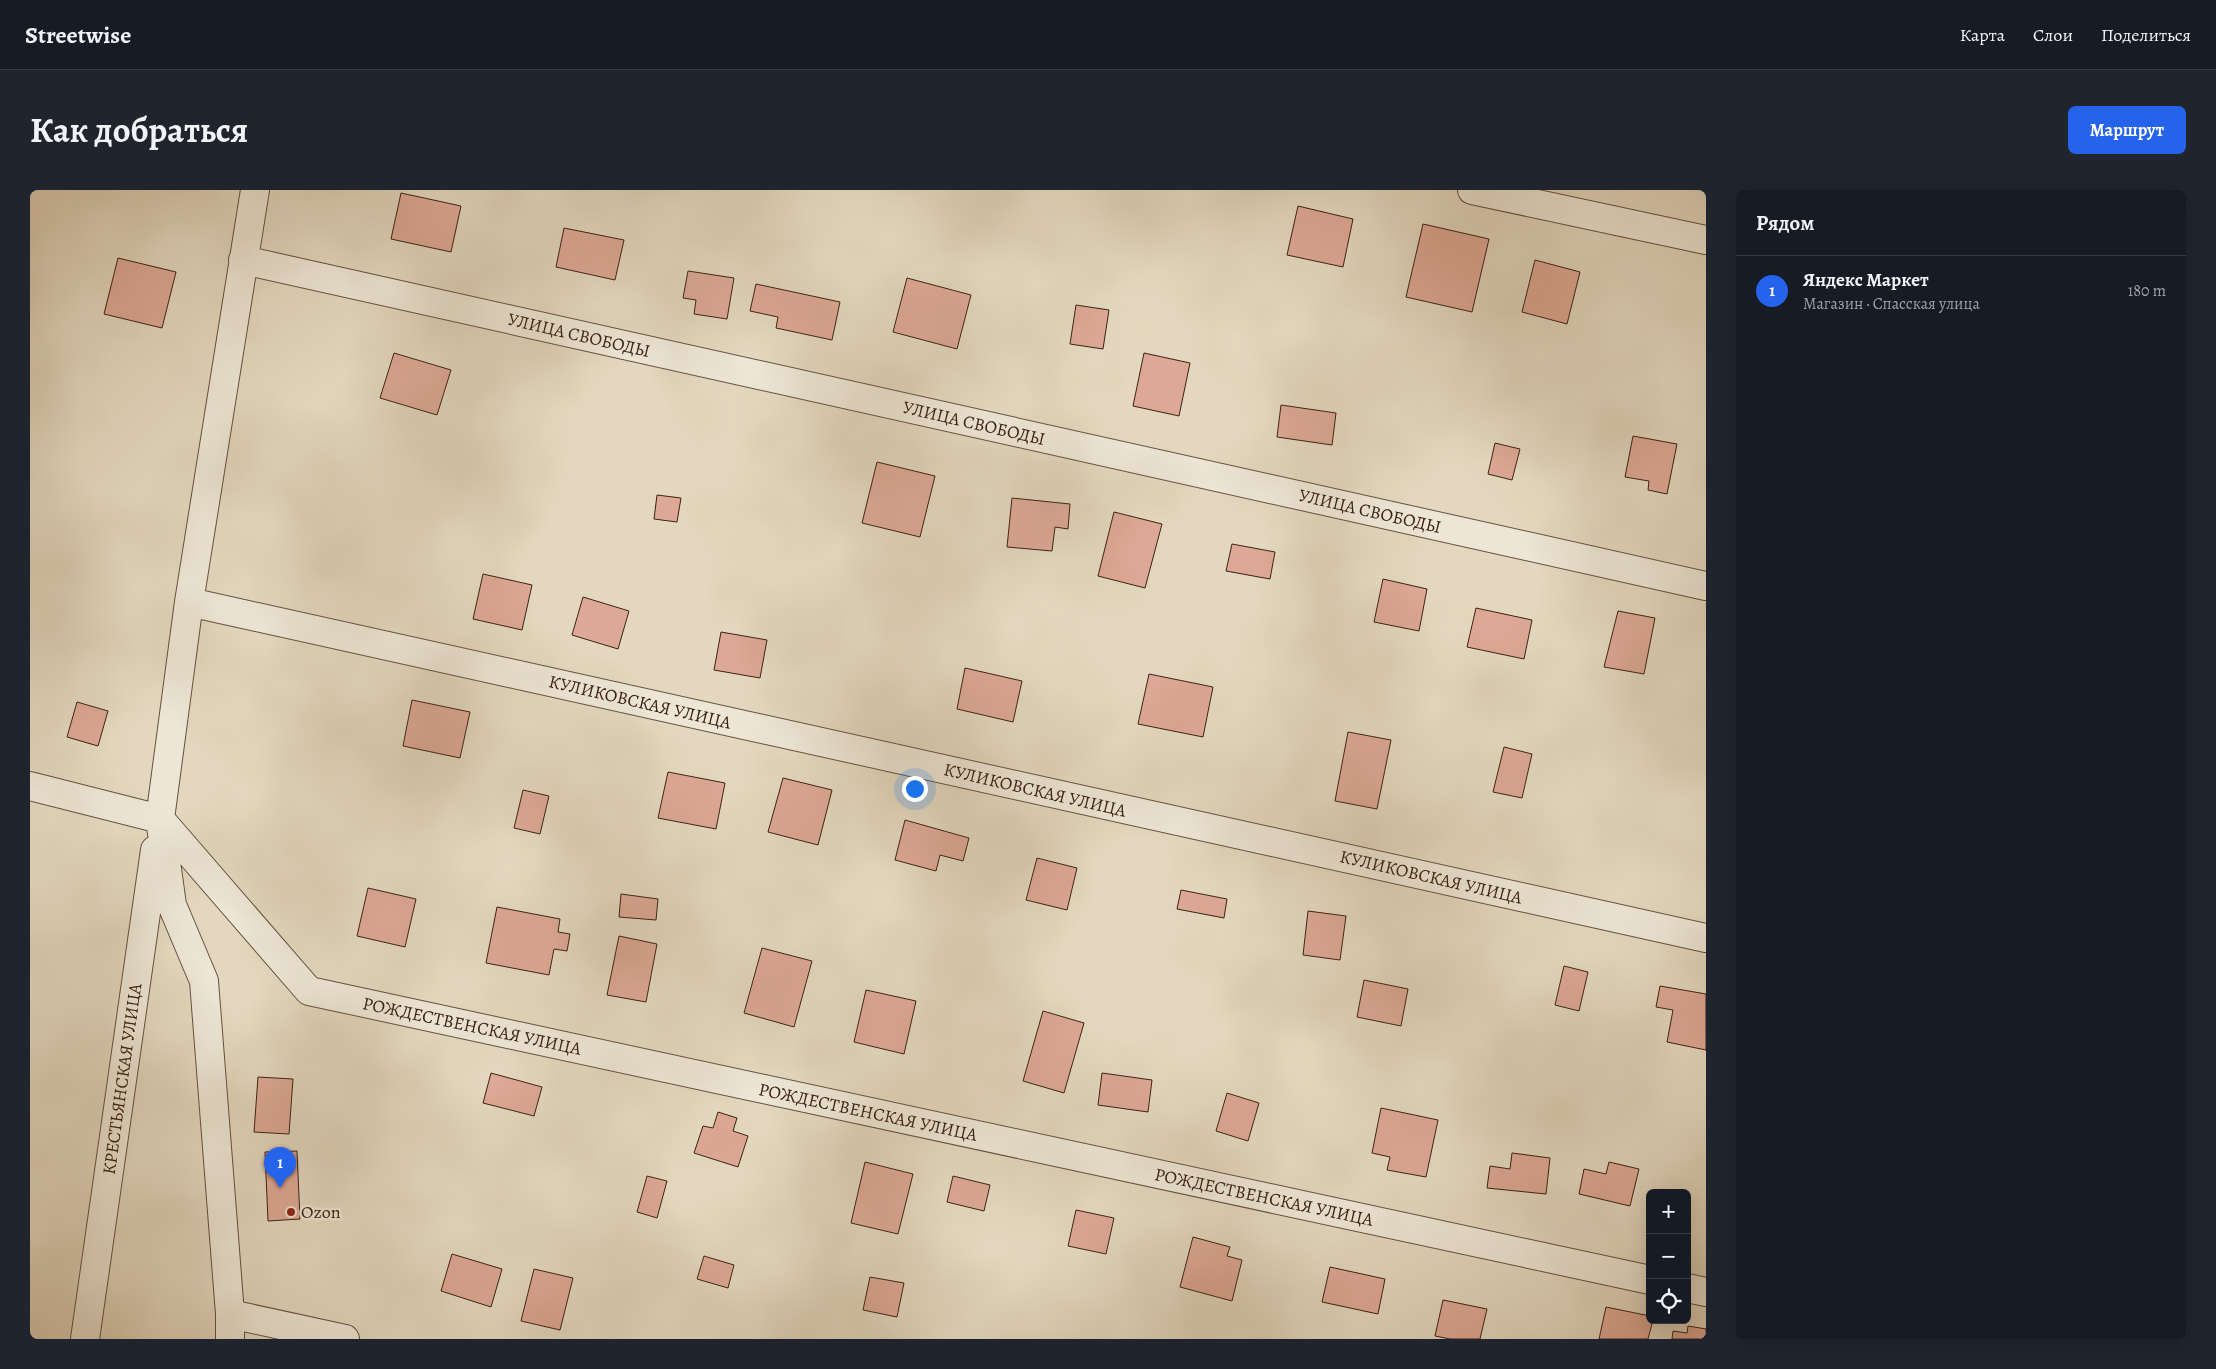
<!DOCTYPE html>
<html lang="ru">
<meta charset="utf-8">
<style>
:root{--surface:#171b24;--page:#20242c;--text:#f1f3f6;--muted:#9ea1a6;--line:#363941;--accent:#2563eb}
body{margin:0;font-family:Alegreya,serif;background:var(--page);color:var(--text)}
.controls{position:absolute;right:15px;bottom:15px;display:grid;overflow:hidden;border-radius:8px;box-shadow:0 5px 20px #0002}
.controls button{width:45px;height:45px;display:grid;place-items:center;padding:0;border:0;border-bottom:1px solid var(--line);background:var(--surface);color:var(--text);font:25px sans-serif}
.you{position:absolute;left:884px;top:598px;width:18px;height:18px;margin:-12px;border:4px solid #fff;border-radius:50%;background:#1a73e8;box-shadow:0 0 0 8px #1a73e833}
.badge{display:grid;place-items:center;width:32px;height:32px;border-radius:50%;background:var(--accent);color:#fff;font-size:16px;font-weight:700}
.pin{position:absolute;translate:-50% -41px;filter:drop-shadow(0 1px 2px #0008)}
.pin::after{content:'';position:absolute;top:26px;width:18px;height:15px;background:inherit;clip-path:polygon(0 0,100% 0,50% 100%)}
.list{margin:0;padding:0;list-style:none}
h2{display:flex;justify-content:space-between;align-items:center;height:65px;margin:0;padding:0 20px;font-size:21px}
h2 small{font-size:16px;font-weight:400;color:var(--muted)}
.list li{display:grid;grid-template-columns:32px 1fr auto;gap:15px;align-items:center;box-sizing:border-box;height:70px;padding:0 20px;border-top:1px solid var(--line)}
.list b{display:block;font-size:19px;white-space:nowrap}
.list p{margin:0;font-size:16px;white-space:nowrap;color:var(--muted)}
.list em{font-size:16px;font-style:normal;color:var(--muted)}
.icon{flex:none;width:28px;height:28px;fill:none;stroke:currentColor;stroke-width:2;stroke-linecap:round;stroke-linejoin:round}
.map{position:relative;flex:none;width:1676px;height:1149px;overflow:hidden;border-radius:8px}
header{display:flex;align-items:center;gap:30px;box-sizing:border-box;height:70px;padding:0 25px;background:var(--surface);border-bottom:1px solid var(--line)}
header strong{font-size:24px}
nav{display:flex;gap:28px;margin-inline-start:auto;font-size:18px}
.intro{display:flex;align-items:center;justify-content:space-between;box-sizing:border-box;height:120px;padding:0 30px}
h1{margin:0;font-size:35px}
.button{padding:12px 22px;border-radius:8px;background:var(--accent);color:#fff;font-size:18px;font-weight:700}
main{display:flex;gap:30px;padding:0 30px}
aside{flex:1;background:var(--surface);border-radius:8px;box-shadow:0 5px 20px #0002}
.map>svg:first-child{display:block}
</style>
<header>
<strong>Streetwise</strong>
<nav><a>Карта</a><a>Слои</a><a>Поделиться</a></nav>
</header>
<div class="intro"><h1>Как добраться</h1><a class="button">Маршрут</a></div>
<main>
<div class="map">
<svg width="1676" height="1149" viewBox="0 0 1676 1149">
<rect width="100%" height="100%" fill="#e3d8bf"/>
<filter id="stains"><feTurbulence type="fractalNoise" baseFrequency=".004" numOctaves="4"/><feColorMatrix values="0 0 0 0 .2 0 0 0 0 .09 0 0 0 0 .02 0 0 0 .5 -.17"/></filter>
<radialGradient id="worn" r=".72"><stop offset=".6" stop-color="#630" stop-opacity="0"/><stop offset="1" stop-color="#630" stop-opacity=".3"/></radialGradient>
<path fill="#dda895" stroke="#3b2214" d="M371,3L431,16L421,62L361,49Z
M1268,16L1323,29L1313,77L1257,65Z
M1393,34L1459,49L1442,122L1376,107Z
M534,38L594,50L585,90L526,77Z
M88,68L146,82L132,138L74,124Z
M1505,70L1550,82L1537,134L1492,122Z
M658,81L704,88L697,129L664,124L666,110L653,108Z
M877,88L941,105L927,159L863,142Z
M726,94L810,112L802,150L746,138L748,127L720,121Z
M1046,115L1079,120L1073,159L1040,154Z
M364,163L421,180L407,225L350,208Z
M1114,163L1160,173L1149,226L1103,216Z
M1251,215L1306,223L1302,255L1247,247Z
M1603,246L1647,254L1637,304L1618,300L1619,291L1595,287Z
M1465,253L1490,259L1482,290L1458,284Z
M847,272L905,286L890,347L832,333Z
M627,305L651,308L647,332L624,329Z
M982,308L1040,314L1038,339L1025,337L1022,361L977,357Z
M1084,322L1132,334L1115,398L1068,386Z
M1202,354L1245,362L1240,389L1196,381Z
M453,384L502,395L492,440L443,429Z
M1353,389L1397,399L1389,441L1344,432Z
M553,407L599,421L588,459L542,445Z
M1446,418L1502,430L1494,469L1437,457Z
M1588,421L1625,428L1614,484L1574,477Z
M691,442L737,450L730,488L684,480Z
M935,478L992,491L983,532L927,519Z
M1119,484L1183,497L1173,547L1108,534Z
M382,510L440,522L430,568L373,556Z
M47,512L78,521L68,556L37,547Z
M1318,542L1361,550L1347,619L1305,611Z
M1474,557L1502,564L1492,608L1463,602Z
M638,582L695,593L686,639L628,628Z
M753,588L802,600L788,655L738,642Z
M493,600L519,606L510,644L484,638Z
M875,630L939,648L933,671L910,665L906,681L865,670Z
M1007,668L1047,678L1037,720L996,710Z
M338,698L386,709L375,757L327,746Z
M1151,700L1197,709L1194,728L1147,719Z
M591,704L628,709L626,730L589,727Z
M467,717L530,729L528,742L540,744L537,761L524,759L519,785L456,773Z
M1278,721L1316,726L1310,770L1273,765Z
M589,746L627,754L616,812L577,805Z
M732,758L782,771L764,837L714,823Z
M1534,776L1558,782L1549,821L1525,815Z
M1334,790L1378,799L1371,836L1327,827Z
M1630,796L1676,804V860L1637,852L1643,820L1626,817Z
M836,800L886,811L874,864L824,852Z
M1013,821L1054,833L1034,903L993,891Z
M461,883L512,897L504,926L453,913Z
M1072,883L1122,890L1118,922L1068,915Z
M228,887L263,889L259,944L224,942Z
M1197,903L1229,913L1218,951L1186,941Z
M1351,918L1408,930L1396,987L1357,980L1360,967L1342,963Z
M688,922L707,928L703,941L718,946L708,977L664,963L673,936L683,938Z
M267,961L270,1029L238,1031L235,962Z
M1482,963L1520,968L1516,1004L1457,998L1460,976L1480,979Z
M835,972L883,984L868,1044L821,1033Z
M1579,972L1609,979L1600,1016L1549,1004L1554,979L1576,984Z
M617,986L637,991L627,1028L607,1022Z
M923,986L960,995L954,1021L917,1012Z
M1046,1020L1084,1028L1076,1064L1038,1056Z
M1163,1047L1200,1057L1197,1066L1212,1070L1202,1111L1150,1097Z
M422,1064L472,1079L461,1117L411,1101Z
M674,1066L704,1075L698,1098L667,1089Z
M1300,1077L1355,1089L1348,1124L1292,1112Z
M504,1079L543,1088L530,1140L491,1131Z
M840,1087L874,1093L867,1127L833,1120Z
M1413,1110L1457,1119L1450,1149H1420L1405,1146Z
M1576,1117L1620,1126V1130H1623L1618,1149H1569Z
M1658,1136L1676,1139V1149H1642L1643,1141L1657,1143Z"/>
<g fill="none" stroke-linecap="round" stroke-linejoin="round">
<defs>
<path id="minor" d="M1442,0L1676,50
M213,70L1676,396
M159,412L1676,748
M130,629L279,801L1620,1090
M1657,1098L1676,1102
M200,1124L315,1149
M55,1149L125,660
M200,1149V1124L174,791L142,715L130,629L159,412L225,0"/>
<path id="tertiary" d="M0,596L130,629"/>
</defs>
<use href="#minor" stroke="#65503f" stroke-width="30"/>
<use href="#tertiary" stroke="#65503f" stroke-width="30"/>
<use href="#minor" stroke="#ede6d5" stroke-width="28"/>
<use href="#tertiary" stroke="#ede6d5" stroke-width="28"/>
</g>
<circle fill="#8f2418" stroke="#ede6d5" stroke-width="2" cx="261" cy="1022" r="5"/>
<g text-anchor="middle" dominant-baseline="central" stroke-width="5" stroke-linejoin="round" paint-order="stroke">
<g font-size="18" fill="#3b2214" stroke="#ede6d5">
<text transform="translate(549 145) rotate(13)">УЛИЦА СВОБОДЫ</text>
<text transform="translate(944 233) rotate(13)">УЛИЦА СВОБОДЫ</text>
<text transform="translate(1340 321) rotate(13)">УЛИЦА СВОБОДЫ</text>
<text transform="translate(610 512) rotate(13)">КУЛИКОВСКАЯ УЛИЦА</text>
<text transform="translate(1005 600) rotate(13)">КУЛИКОВСКАЯ УЛИЦА</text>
<text transform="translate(1401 687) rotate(13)">КУЛИКОВСКАЯ УЛИЦА</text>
<text transform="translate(442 836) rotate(12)">РОЖДЕСТВЕНСКАЯ УЛИЦА</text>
<text transform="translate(92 889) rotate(-82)">КРЕСТЬЯНСКАЯ УЛИЦА</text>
<text transform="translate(838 922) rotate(12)">РОЖДЕСТВЕНСКАЯ УЛИЦА</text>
<text transform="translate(1234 1007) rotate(12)">РОЖДЕСТВЕНСКАЯ УЛИЦА</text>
</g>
<g font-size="18" fill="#3b2214" stroke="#ede6d5" text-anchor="start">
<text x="271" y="1022">Ozon</text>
</g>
</g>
<rect width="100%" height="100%" filter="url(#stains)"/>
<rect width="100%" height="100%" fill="url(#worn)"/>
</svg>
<div class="controls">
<button>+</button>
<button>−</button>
<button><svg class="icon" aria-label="locate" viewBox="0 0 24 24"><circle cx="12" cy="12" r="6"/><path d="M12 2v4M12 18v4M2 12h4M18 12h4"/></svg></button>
</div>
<div class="you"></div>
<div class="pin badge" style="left:250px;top:998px">1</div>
</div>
<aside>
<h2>Рядом<small></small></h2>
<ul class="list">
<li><span class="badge">1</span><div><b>Яндекс Маркет</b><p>Магазин · Спасская улица</p></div><em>180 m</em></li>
</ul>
</aside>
</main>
